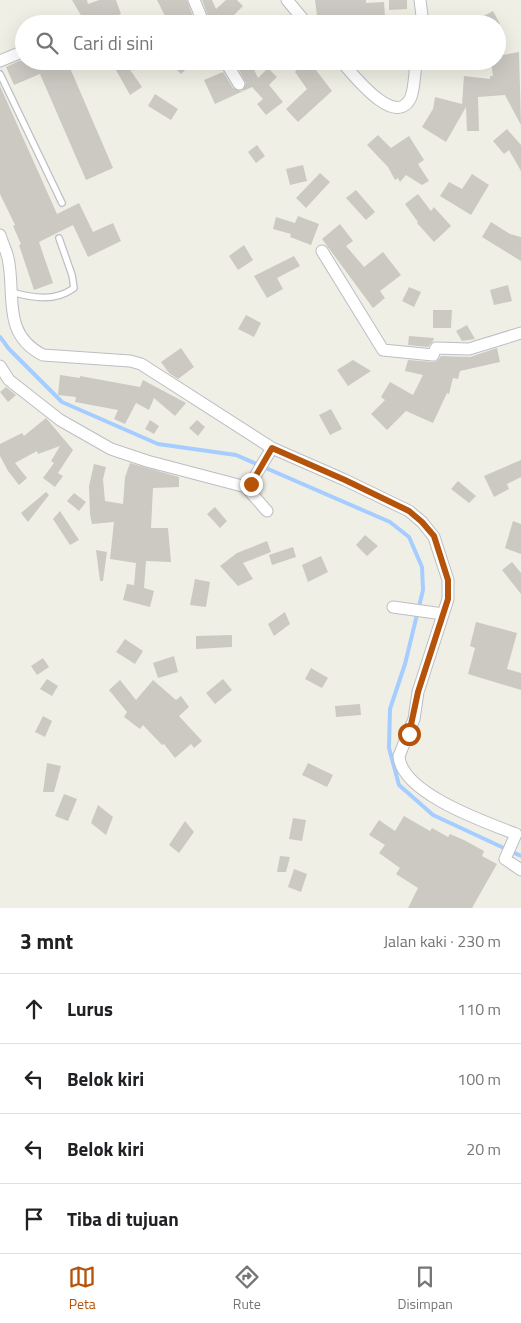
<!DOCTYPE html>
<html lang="id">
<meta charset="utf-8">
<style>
:root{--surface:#fff;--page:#f6f6f6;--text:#202124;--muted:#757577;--line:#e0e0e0;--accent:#b45309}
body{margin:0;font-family:"Titillium Web",sans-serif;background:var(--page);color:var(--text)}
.stop{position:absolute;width:15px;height:15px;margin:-11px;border:4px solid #b45309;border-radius:50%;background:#fff}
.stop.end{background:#b45309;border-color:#fff;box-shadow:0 1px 5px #0008}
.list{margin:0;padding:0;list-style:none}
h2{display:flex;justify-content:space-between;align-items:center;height:65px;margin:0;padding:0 20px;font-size:21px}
h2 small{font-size:16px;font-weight:400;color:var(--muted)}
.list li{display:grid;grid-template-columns:32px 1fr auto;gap:15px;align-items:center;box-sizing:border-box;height:70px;padding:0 20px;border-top:1px solid var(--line)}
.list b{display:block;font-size:19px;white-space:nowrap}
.list em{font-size:16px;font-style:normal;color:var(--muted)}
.icon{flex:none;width:28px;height:28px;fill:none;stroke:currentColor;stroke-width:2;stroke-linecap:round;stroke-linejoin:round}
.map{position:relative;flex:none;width:521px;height:908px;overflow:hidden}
.search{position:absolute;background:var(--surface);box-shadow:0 5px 20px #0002;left:15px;right:15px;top:15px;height:55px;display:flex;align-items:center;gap:12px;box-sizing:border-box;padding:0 18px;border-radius:28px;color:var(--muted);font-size:19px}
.sheet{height:345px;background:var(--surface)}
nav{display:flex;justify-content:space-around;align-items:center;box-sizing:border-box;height:70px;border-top:1px solid var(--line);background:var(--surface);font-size:14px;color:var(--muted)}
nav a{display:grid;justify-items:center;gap:2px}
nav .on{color:var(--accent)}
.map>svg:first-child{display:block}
</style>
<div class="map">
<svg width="521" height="908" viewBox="0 0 521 908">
<rect width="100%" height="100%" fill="#f0efe5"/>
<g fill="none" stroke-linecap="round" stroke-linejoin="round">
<path stroke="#a6cdff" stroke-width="4" d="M0,337L9,349L62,402L158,444L236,455L390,522L409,537L422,567L423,590L405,664L390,709L389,748L399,785L433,815L521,856"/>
</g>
<path fill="#cbc9c2" d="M72,0H87L88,4L99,0H116L121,14L94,24H86Z
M157,0H187L193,17L183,21L185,24H169Z
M202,0H212L216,9L226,0H237L243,6L225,24H211Z
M315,0H366V3L384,2L385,17L318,23Z
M389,0H407V9L389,10Z
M493,11L500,24H469Z
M519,52L521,125L505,95L478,97L479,131H467L466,107L446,142L422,127L433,109L435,97L462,104L464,76L490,79V76H493L491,61H497V56Z
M19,61H67L113,168L86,180L40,74L14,85L6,67Z
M111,61H124L142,87L130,95Z
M168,61H194L181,74Z
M247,61H250L258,78L268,68L277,77L269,85L283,102L266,115L257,104L263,99L252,87L215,104L204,80L223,72L233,88L242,91L246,83L237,66Z
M304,61H309L332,91L298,122L286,109L307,89L295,72Z
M0,86L57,214L79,203L93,232L113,223L121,241L88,257L73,225L39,242L53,283L34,290L19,245L21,244L13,226L15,225L0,194Z
M155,94L178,109L171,120L148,106Z
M507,129L521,145V171L509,150L504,154L493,141Z
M378,135L391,148L409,136L424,160L418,164L429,181L422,185L406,175L400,182L398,178L395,180L388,167L367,145Z
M257,145L265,156L256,163L248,152Z
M303,165L307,181L290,185L286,169Z
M320,173L330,182L306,208L296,198Z
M472,174L489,185L471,215L440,196L449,182L462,189Z
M356,190L375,212L366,220L346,198Z
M418,194L431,211L434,207L451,226L434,242L417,223L418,222L405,204Z
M298,216L319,224L311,245L290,237L291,234L273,229L276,217L295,223Z
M491,222L510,234L521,237V261L482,237Z
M340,224L353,241L346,246L364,267L383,252L401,275L380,291L385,298L373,308L322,239Z
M244,245L253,260L238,270L229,256Z
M294,256L300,266L277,278L283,289L267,298L254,276Z
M508,285L512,301L494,305L490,290Z
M409,287L421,292L414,307L402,301Z
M433,310H452L451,328H433Z
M246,315L261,323L254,337L238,329Z
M467,325L475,339L462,341L456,331Z
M409,336L434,338L433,341L428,347L408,345Z
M181,348L194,367L178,379L169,373L161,362Z
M497,348L500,362L460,371L458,379L453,378L449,394L447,393L433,423L406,411L387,430L371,414L385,400L381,397L390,382L413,395L423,375L405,371L408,360L433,362L437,361L441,356L470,357Z
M353,360L371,371L348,386L337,370Z
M60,375L80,378V376L140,387L143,380L186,403L175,416L154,398L149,410L136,403L125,424L114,419L118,410L75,402L76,397L58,395Z
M6,387L16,395L8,402L0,392Z
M331,409L342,429L330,435L319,415Z
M46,418L73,450L58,473L63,476L55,487L43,478L54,463L51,461L60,446L38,454L37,451L15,463L27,478L19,485L8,471L0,456V444L22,433L24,436Z
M150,420L159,426L154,434L145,429Z
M197,420L205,427L198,436L189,428Z
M521,460V477L507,484L509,489L494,497L484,476Z
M130,463L179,477V487L153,488L151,528H168L171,562L146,561L144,588L154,591L150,607L123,600L127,584L134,585L136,563L110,559L114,522L92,524L90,514L89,486L94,464L106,467L103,479L105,501L123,504L125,477Z
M458,481L476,496L469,503L451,489Z
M46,492L49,495L28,522L21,513Z
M74,493L86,502L79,511L67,501Z
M215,507L227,521L220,528L207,514Z
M60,511L79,540L70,545L53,519Z
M513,521L521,524V554L505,548Z
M365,535L378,546L367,556L356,545Z
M267,541L271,552L243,563L253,579L238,586L220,566L237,553Z
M293,547L296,557L272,565L269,555Z
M96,550L107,552L103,581H100Z
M321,556L328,572L308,582L302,565Z
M512,562L521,573V594L502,570Z
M195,579L210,582L206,607L190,605Z
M285,612L290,624L274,636L268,624Z
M476,622L517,633L507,669L521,673V690L468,674L475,648L470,646Z
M232,635V647L196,649V636Z
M125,639L143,651L135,664L116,652Z
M174,656L178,672L158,678L153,663Z
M43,658L49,667L37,675L31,666Z
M311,668L328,678L322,688L305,679Z
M47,679L58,686L52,696L40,689Z
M223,679L232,690L215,704L206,693Z
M120,680L136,700L153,680L176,700L181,696L189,707L179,716L202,741L194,748L191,744L175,758L164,744L162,745L143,725L140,729L124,717L127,712L109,690Z
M360,704L361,715L336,717L335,706Z
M43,716L52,721L45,737L35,732Z
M47,763L61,766L54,792H43Z
M308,763L333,775L327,787L302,775Z
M64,794L77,799L68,821L55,816Z
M98,805L113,817L106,835L91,823Z
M404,816L430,831L432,828L448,837L450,834L464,840L484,851L482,856L497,864L472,908H408L418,888L396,874L400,868L379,853L385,845L369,835L379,820L395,831Z
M293,818L306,820L302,841L289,839Z
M185,821L194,832L179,853L169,845Z
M280,856L290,857L286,872H277Z
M294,869L307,874L301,892L288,887Z"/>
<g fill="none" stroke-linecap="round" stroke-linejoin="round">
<defs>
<path id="lane" d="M0,74L62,203
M11,292C33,298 55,302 74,288L72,275L59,238"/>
<path id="street" d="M194,0L204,24
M287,0L307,24
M420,0L423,24
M0,61L24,51
M101,61L102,62
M225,61L239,84
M341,61C351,72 396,131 411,97C415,86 414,72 417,61
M0,235C2,242 6,250 8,258C16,294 1,334 43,355L130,361L141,364L272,448L345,480L409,511L422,522L434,537L448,580V599L418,692L414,719L399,756C401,793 485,822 516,834L505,859L521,870
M322,251L383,350L433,355L436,348L469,349L521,333
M0,366L9,380L60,420L111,449L147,461L246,487L251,483L272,448
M246,487L267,511
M393,607L443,614"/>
</defs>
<use href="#lane" stroke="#bcbec5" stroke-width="8"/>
<use href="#street" stroke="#bcbec5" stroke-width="13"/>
<use href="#lane" stroke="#fff" stroke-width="5.5"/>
<use href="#street" stroke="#fff" stroke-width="11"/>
</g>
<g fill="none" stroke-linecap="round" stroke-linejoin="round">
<path stroke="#b45309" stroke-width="6" d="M251,484L272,448L345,480L409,511L422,522L434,536L448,580V599L418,692L409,734"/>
</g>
</svg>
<div class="stop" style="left:409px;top:734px"></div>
<div class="stop end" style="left:251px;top:484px"></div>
<div class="search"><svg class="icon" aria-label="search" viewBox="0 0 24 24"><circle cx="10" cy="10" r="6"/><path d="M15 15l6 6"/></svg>Cari di sini</div>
</div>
<section class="sheet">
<h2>3 mnt<small>Jalan kaki · 230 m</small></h2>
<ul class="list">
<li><svg class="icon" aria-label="ahead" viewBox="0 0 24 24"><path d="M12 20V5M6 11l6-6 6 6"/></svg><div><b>Lurus</b></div><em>110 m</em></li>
<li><svg class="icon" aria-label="left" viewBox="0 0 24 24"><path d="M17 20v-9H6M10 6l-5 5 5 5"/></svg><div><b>Belok kiri</b></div><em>100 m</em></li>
<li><svg class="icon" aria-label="left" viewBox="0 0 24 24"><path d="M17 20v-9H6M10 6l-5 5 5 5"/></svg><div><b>Belok kiri</b></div><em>20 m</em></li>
<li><svg class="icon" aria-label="arrive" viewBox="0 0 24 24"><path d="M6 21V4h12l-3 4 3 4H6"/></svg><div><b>Tiba di tujuan</b></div></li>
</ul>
</section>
<nav>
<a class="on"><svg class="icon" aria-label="map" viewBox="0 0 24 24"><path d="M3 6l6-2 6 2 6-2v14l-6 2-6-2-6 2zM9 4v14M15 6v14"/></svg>Peta</a>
<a><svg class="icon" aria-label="directions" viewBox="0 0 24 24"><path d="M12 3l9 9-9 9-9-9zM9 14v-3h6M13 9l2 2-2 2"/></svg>Rute</a>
<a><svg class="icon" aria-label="saved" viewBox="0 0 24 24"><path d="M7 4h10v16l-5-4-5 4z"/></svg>Disimpan</a>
</nav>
